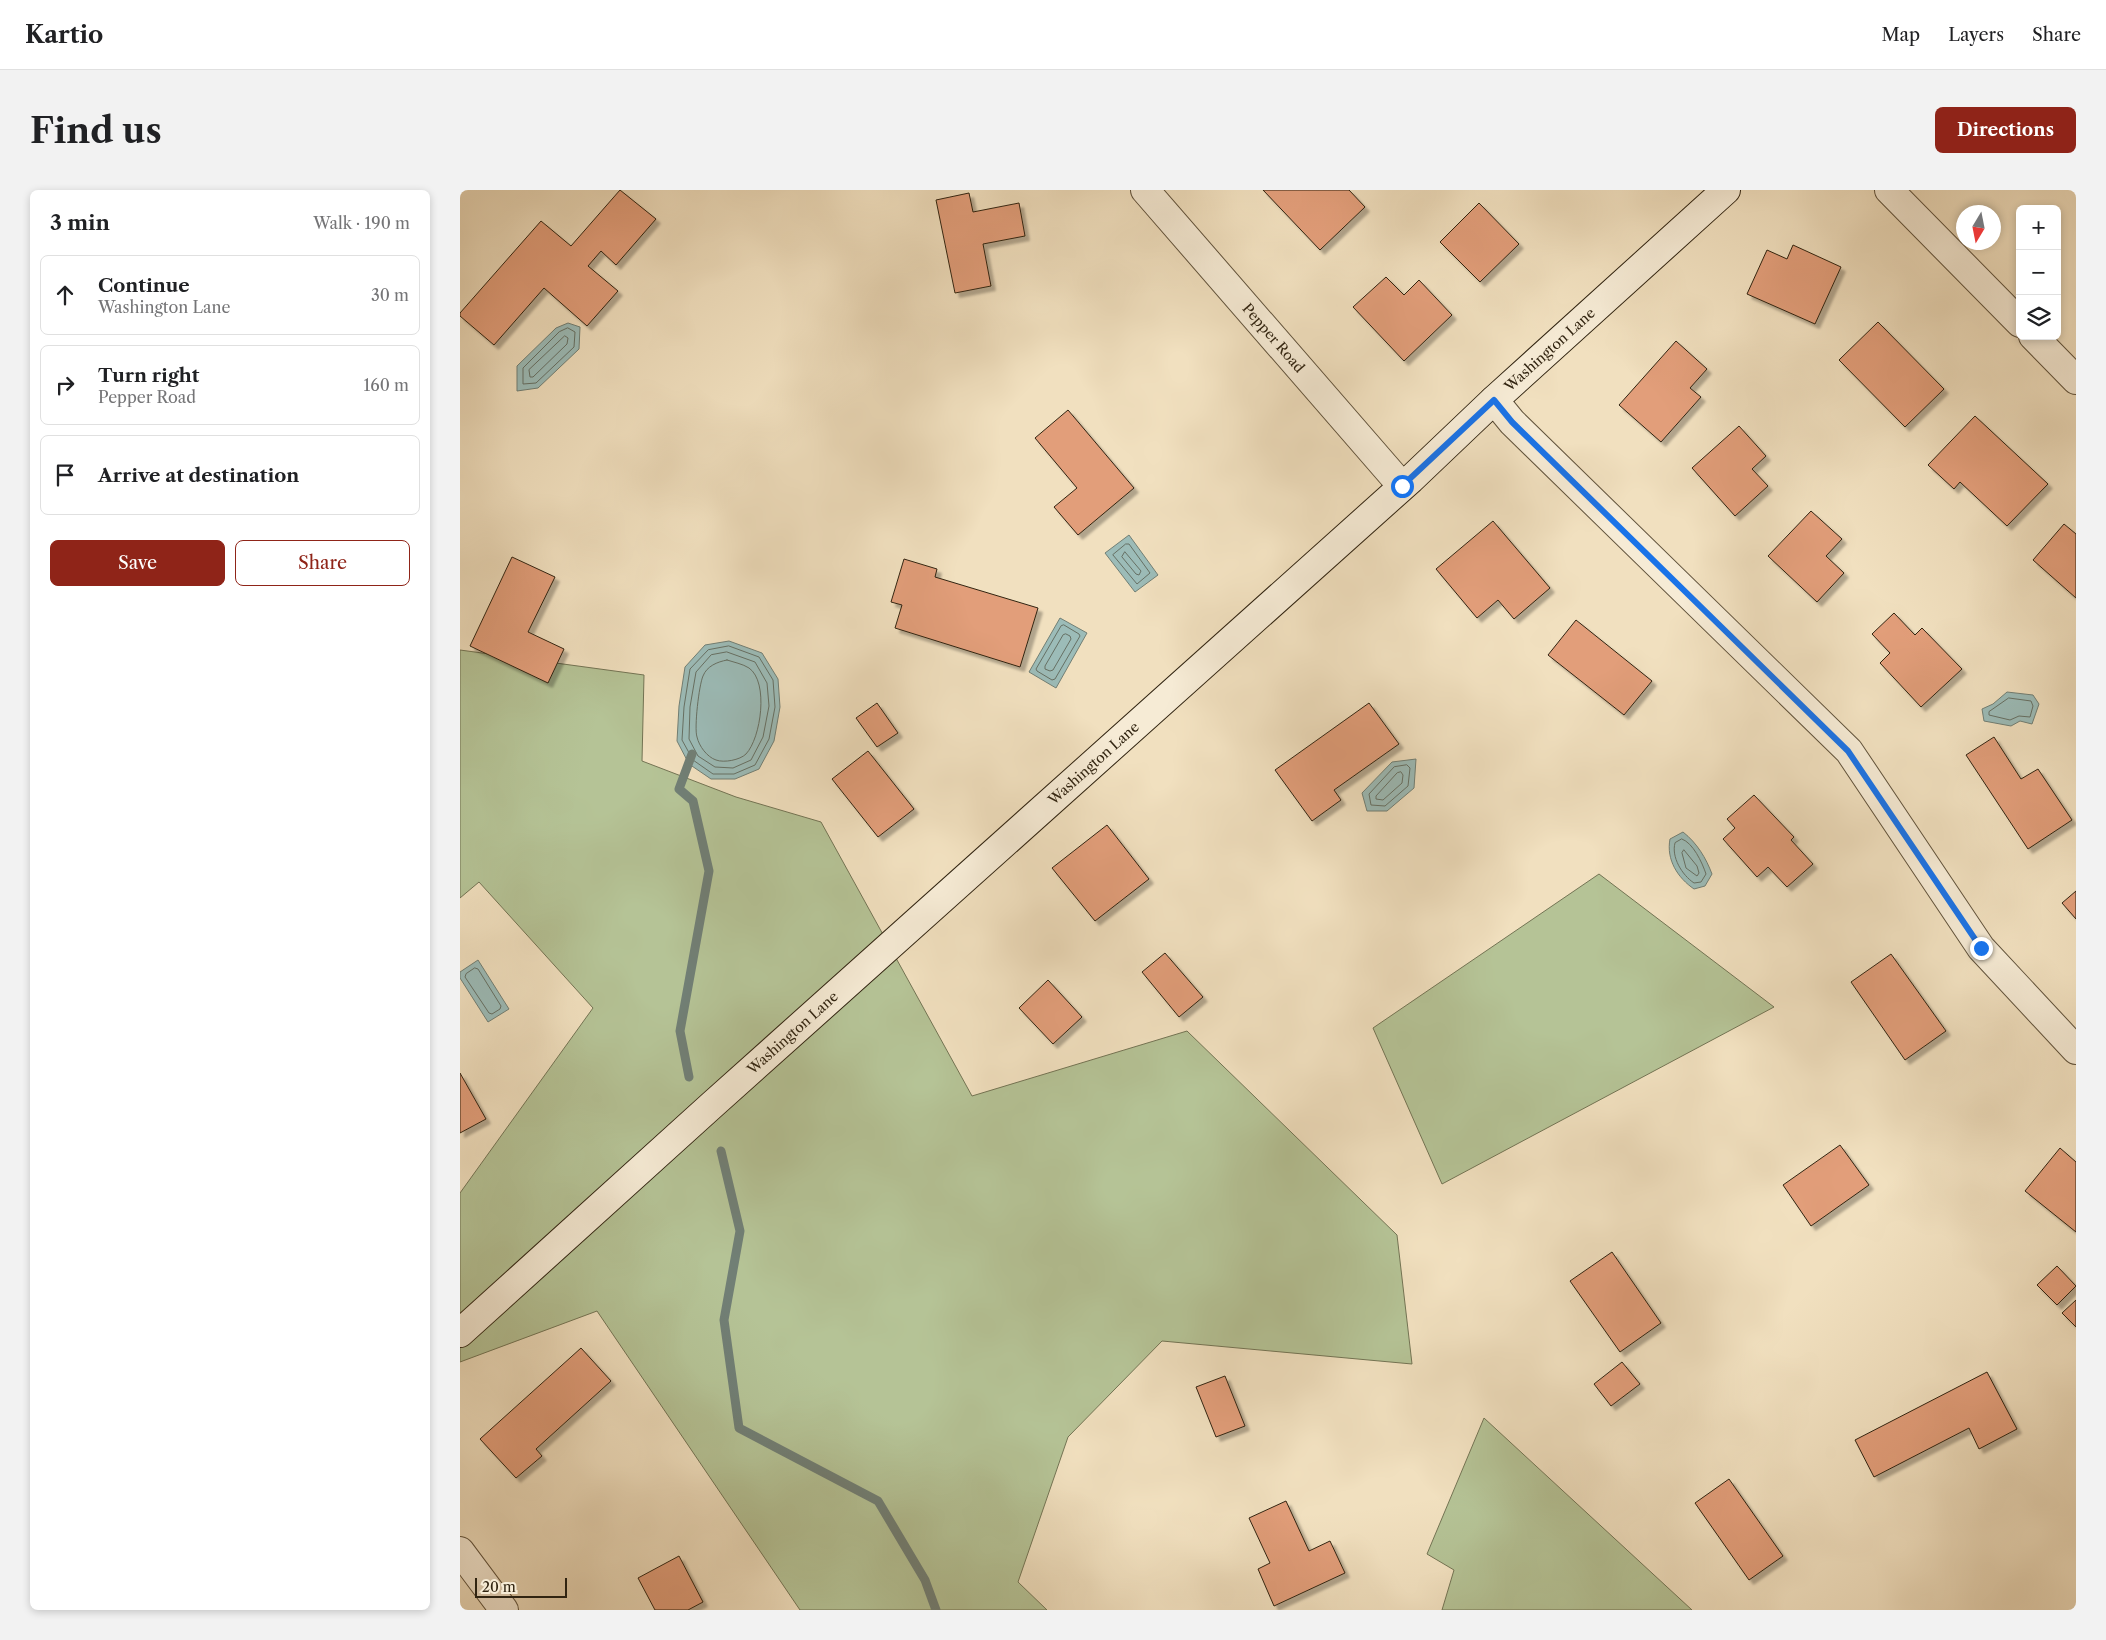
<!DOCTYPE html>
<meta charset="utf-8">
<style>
:root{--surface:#fff;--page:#f2f2f2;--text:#202124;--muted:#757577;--line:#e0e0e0;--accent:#8f2418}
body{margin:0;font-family:"Libre Caslon Text",serif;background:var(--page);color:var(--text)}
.controls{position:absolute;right:15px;top:15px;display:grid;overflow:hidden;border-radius:8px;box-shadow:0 2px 8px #0003}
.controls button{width:45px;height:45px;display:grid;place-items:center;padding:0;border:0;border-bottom:1px solid var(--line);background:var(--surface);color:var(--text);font:25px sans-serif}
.compass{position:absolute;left:1496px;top:15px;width:45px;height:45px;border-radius:50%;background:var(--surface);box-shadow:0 2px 8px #0003;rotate:190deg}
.scale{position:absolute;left:15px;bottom:12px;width:92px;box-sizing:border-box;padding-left:5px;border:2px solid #312411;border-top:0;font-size:14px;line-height:18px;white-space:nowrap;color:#312411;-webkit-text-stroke:4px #f6ebd5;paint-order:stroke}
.stop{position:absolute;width:15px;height:15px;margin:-11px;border:4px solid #1a73e8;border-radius:50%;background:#fff}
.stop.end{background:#1a73e8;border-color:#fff;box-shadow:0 1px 5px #0008}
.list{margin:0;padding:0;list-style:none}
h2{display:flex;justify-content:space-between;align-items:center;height:65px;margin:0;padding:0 20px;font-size:21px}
h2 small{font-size:16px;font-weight:400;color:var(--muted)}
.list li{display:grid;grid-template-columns:32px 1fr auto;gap:15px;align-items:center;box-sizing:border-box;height:80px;margin:0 10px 10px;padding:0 10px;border:1px solid var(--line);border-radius:8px}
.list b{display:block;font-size:19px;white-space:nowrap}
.list p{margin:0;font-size:16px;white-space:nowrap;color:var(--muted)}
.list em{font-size:16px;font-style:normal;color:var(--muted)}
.actions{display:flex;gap:10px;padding:15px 20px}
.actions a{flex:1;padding:11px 0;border:1px solid var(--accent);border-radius:8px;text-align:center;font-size:18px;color:var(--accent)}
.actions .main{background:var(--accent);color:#fff}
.icon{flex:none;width:28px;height:28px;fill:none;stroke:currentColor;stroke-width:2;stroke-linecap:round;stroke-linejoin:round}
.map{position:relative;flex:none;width:1616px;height:1420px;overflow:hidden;border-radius:8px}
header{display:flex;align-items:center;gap:30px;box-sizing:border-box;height:70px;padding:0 25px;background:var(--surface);border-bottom:1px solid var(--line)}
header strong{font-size:24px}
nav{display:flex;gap:28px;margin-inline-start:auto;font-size:18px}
.intro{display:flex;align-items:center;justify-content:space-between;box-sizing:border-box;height:120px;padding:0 30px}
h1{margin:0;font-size:35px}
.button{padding:12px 22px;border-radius:8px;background:var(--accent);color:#fff;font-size:18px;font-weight:700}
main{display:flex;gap:30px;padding:0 30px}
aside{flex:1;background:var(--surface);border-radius:8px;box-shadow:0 2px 8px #0003}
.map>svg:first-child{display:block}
</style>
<header>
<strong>Kartio</strong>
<nav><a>Map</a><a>Layers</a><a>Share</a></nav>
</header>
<div class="intro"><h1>Find us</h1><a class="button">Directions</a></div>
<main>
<aside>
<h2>3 min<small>Walk · 190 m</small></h2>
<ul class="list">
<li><svg class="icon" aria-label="ahead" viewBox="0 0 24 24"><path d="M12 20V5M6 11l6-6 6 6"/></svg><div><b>Continue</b><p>Washington Lane</p></div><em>30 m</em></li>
<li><svg class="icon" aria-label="right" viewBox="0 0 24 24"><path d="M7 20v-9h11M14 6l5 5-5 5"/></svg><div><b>Turn right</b><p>Pepper Road</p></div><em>160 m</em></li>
<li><svg class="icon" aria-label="arrive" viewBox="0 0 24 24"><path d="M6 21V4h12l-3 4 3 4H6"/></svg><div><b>Arrive at destination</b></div></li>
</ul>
<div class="actions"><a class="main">Save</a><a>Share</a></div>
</aside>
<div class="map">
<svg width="1616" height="1420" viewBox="0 0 1616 1420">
<defs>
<filter id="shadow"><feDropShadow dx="4.5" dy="4.5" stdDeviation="1" flood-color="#0004"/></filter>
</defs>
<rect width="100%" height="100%" fill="#f1e0bf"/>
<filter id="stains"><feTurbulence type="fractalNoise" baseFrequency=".004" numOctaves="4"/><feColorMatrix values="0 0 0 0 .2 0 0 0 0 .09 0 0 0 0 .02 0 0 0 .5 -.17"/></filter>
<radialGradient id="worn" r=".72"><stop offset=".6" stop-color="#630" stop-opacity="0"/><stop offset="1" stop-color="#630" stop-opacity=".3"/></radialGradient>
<path fill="#b5c396" stroke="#737454" d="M0,460L184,485L182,571L276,607L361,632L512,906L727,841L937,1045L952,1174L702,1151L608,1247L558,1392L587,1420H340L137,1121L0,1172V1003L133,818L19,692L0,708Z
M1139,684L1314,817L982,994L913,838Z
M1024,1228L1232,1420H982L994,1380L967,1364Z"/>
<path fill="#9cbcb8" stroke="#717f75" d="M108,133L120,137L119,159L78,198L57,201V176L96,138Z
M669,345L698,385L675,402L645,363Z
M600,428L627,443L596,498L569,482Z
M269,451L302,463L318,489L320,517L314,551L299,579L275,589H251L229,574L217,551L219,516L225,477L245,455Z
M1547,502L1573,505L1579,514L1572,534L1560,531L1551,536L1524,531L1522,519L1533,514Z
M956,569L954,598L927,621H907L902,603L932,572Z
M1223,642C1237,653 1246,668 1252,684L1245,696L1234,699C1218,688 1206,670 1210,649Z
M18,770L49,819L28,832L0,788V782Z"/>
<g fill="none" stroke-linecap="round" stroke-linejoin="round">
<path stroke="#667064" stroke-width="1" d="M108,138L115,142L114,157L76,193L63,194V178L99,142Z
M105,146L108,148L107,154L73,187H70L69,180Z
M666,354H669L690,383L677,394L653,365Z
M665,362L681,381L679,385L676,384L662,367Z
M604,435L619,444L620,446L595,489L592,490L577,481L576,479L601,436Z
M606,444L610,446L611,449L593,480L590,481L585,479V476L603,445Z
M269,456L299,467L313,490L315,517L309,549L295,575L274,584H253L233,570L222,550L224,517L230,479L248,460Z
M267,462L295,472L307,493L309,516L303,547L291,570L273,578L255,577L238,566L229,549L230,517L236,482L251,465Z
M267,470C273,472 283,474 289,478C309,492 301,548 286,564C280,570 264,573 256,570C247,567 239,556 237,547C234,538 239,495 243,486C247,476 257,472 267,470Z
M1549,508L1571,511L1573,516L1570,527L1559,526L1550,530L1529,525V522Z
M947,575L950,578L948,596L925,616L911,615L909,604L934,577Z
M941,582L943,585L942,593L923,610L916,609V606L937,583Z
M1222,649C1233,653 1242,672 1246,684L1241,692L1234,693C1222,685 1211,667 1215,653Z
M1224,660L1237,676L1239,683L1237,686L1226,678L1222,663Z
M15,778L18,779L41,816L40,819L32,824L29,823L5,787L6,784Z"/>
<path stroke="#717f75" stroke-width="9" d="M229,887L220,841L249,681L233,611L219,599L232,564
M261,961L280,1041L264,1130L279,1238L418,1311L465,1390L476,1420"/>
</g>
<path fill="#e29e7a" stroke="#312411" filter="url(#shadow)" d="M160,0L196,29L156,75L141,61L128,76L158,101L127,136L84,98L34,155L0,126V123L81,31L111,56Z
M803,0H889L905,17L860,60Z
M509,3L513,22L559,13L565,46L523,54L531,96L495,103L476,10Z
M1019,13L1059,54L1020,92L980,52Z
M1333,55L1381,77L1355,134L1287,104L1307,60L1327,69Z
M926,87L944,105L959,90L992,125L944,171L893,117Z
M1418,132L1484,199L1445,237L1379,170Z
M1216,151L1247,179L1230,198L1241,207L1201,252L1159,215Z
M608,220L674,298L618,345L594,317L617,298L575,248Z
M1515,226L1588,294L1547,336L1500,292L1494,299L1468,275Z
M1279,236L1306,266L1292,279L1308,296L1275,326L1232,278Z
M1351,321L1382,349L1366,366L1384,383L1357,412L1308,366Z
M1033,331L1090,398L1054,429L1038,410L1017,428L976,379Z
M1604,334L1616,344V408L1573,370Z
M52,367L95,387L68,442L104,459L88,493L10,456Z
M444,369L477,379L475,387L578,418L560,477L435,438L442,415L431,412Z
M1434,423L1455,445L1462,438L1502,479L1461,517L1420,473L1430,463L1412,444Z
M1116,430L1192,491L1164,525L1088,465Z
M417,513L438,543L417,557L396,528Z
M909,513L939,554L874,600L881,610L852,631L815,580Z
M1534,547L1561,589L1578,579L1612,630L1568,659L1506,565Z
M408,561L454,619L418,647L372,589Z
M1294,605L1334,647L1331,650L1353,674L1327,697L1308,677L1297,687L1263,649L1275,638L1267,629Z
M647,635L689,689L635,731L592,678Z
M1616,701V729L1602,713Z
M705,763L743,807L719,827L682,782Z
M1431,764L1486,841L1445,870L1391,792Z
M588,790L622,827L593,854L559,818Z
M0,883L26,929L0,943Z
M1380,955L1409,995L1351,1036L1323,995Z
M1600,958L1616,972V1042L1565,1001Z
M1152,1062L1201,1133L1160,1162L1110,1091Z
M1597,1076L1616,1096L1597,1115L1577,1095Z
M1616,1110V1137L1602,1123Z
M121,1158L151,1191L76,1259L82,1266L56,1288L20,1249Z
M1162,1172L1180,1194L1151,1216L1134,1194Z
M1527,1182L1557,1239L1519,1259L1509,1238L1414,1287L1395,1250Z
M765,1186L785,1236L756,1247L736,1197Z
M1269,1289L1323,1366L1289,1390L1235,1313Z
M826,1311L849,1361L870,1351L885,1383L814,1416L798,1379L810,1373L789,1328Z
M219,1366L243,1412L228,1420H195L178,1388Z"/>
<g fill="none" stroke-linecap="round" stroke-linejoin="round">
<defs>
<g id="street">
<path id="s1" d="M685,0L942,296"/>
<path d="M1429,0L1560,133"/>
<path d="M1573,146L1616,190"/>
<path d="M1034,210L1052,232L1389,561L1521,758L1616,860"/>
<path d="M0,1361L44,1420"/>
</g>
<g id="secondary">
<path id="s2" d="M0,1143L252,915L951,289L1034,210L1266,0"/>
</g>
</defs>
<use href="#street" stroke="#61533c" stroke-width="30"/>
<use href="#secondary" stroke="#312411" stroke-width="30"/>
<use href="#street" stroke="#f6ebd5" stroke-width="28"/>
<use href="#secondary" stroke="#f6ebd5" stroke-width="28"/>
</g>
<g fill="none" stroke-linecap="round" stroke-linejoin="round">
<path stroke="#1a73e8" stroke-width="6" d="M942,296L1034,210L1052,232L1388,561L1521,758"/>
</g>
<g text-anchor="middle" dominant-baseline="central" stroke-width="4" stroke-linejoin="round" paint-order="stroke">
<g font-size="14" fill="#312411" stroke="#f6ebd5">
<text stroke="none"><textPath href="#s1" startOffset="196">Pepper Road</textPath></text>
<text stroke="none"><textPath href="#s2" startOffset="1468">Washington Lane</textPath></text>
<text stroke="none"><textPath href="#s2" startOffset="852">Washington Lane</textPath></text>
<text stroke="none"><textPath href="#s2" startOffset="448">Washington Lane</textPath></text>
</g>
</g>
<rect width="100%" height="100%" filter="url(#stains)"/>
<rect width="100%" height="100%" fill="url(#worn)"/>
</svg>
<div class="controls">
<button>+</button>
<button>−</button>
<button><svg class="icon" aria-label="layers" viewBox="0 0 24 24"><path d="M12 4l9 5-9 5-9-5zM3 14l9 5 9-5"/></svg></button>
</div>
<svg class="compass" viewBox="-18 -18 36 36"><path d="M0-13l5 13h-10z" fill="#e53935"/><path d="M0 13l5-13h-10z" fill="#757577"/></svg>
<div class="scale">20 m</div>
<div class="stop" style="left:942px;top:296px"></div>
<div class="stop end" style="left:1521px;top:758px"></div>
</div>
</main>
